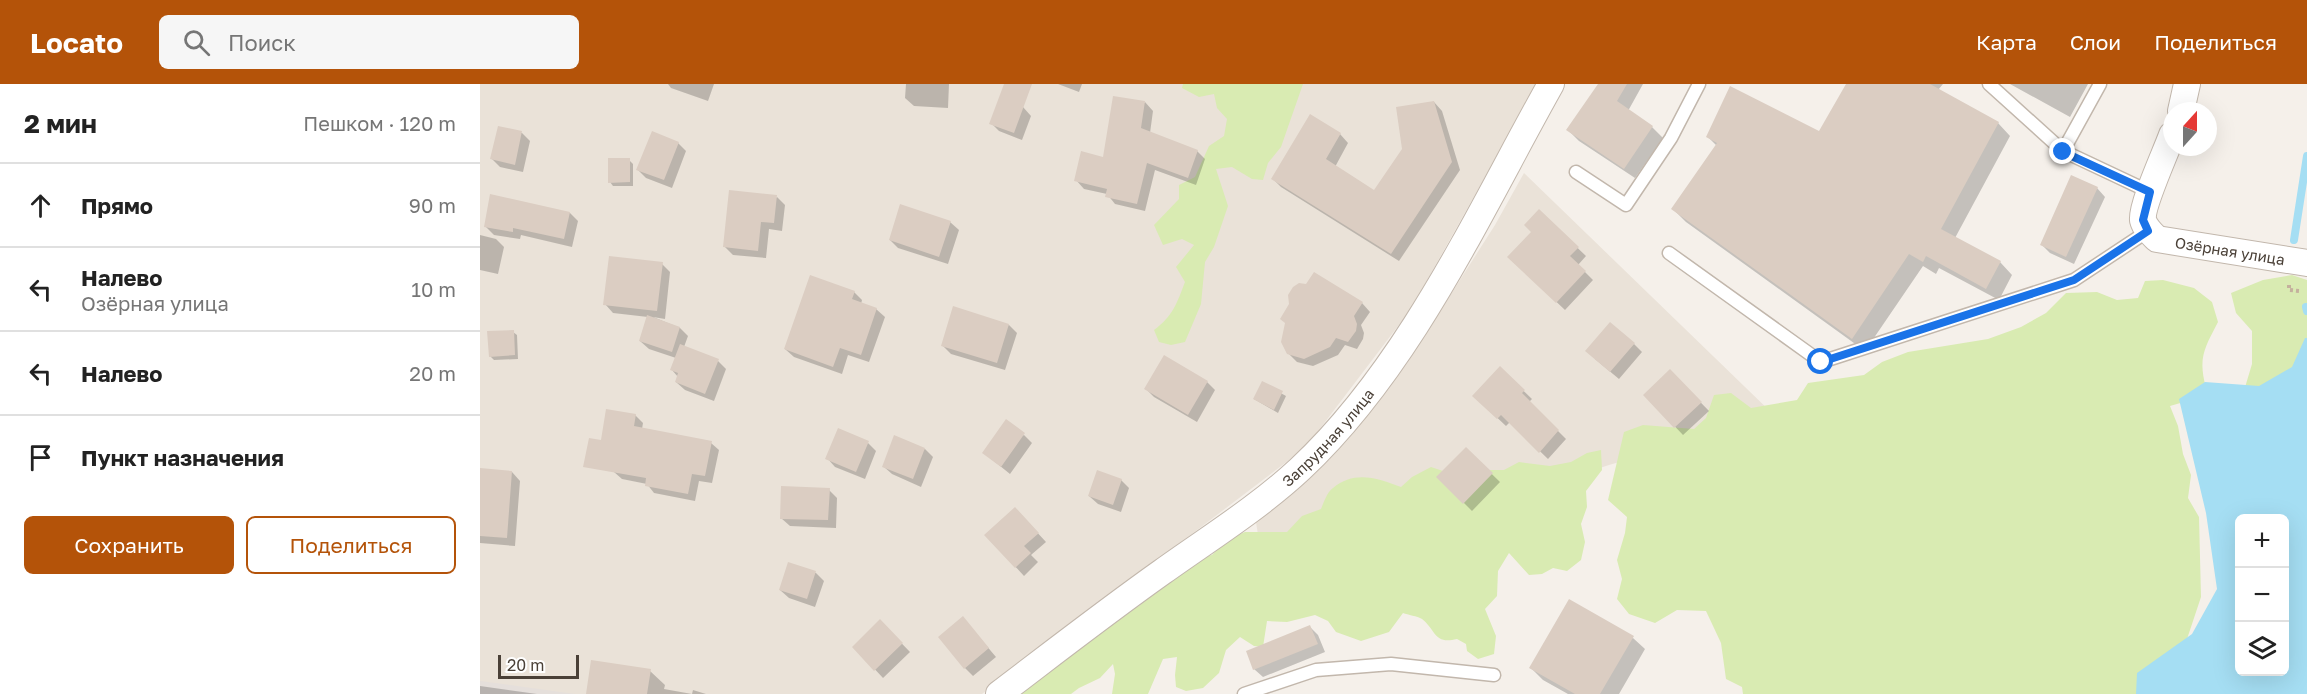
<!DOCTYPE html>
<html lang="ru">
<meta charset="utf-8">
<style>
:root{--surface:#fff;--page:#f6f6f6;--text:#222;--muted:#767676;--line:#e0e0e0;--accent:#b45309}
body{margin:0;font-family:"Golos Text",sans-serif;background:var(--page);color:var(--text)}
.controls{position:absolute;right:18px;bottom:18px;display:grid;overflow:hidden;border-radius:9px;box-shadow:0 6px 24px #0002}
.controls button{width:54px;height:54px;display:grid;place-items:center;padding:0;border:0;border-bottom:2px solid var(--line);background:var(--surface);color:var(--text);font:30px sans-serif}
.compass{position:absolute;left:1683px;top:18px;width:54px;height:54px;border-radius:50%;background:var(--surface);box-shadow:0 6px 24px #0002;rotate:21deg}
.scale{position:absolute;left:18px;bottom:15px;width:81px;box-sizing:border-box;padding-left:6px;border:3px solid #4a4037;border-top:0;font-size:16px;line-height:21px;white-space:nowrap;color:#4a4037;-webkit-text-stroke:4px #fff;paint-order:stroke}
.stop{position:absolute;width:18px;height:18px;margin:-14px;border:4px solid #1a73e8;border-radius:50%;background:#fff}
.stop.end{background:#1a73e8;border-color:#fff;box-shadow:0 2px 6px #0008}
.list{margin:0;padding:0;list-style:none}
h2{display:flex;justify-content:space-between;align-items:center;height:78px;margin:0;padding:0 24px;font-size:26px}
h2 small{font-size:20px;font-weight:400;color:var(--muted)}
.list li{display:grid;grid-template-columns:39px 1fr auto;gap:18px;align-items:center;box-sizing:border-box;height:84px;padding:0 24px;border-top:2px solid var(--line)}
.list b{display:block;font-size:22px;white-space:nowrap}
.list p{margin:0;font-size:20px;white-space:nowrap;color:var(--muted)}
.list em{font-size:20px;font-style:normal;color:var(--muted)}
.actions{display:flex;gap:12px;padding:18px 24px}
.actions a{flex:1;padding:14px 0;border:2px solid var(--accent);border-radius:9px;text-align:center;font-size:21px;color:var(--accent)}
.actions .main{background:var(--accent);color:#fff}
.icon{flex:none;width:33px;height:33px;fill:none;stroke:currentColor;stroke-width:2;stroke-linecap:round;stroke-linejoin:round}
.map{position:relative;flex:none;width:1827px;height:610px;overflow:hidden}
header{display:flex;align-items:center;gap:36px;box-sizing:border-box;height:84px;padding:0 30px;background:var(--accent);color:#fff}
header strong{font-size:28px}
nav{display:flex;gap:33px;margin-inline-start:auto;font-size:21px}
.search{width:420px;height:54px;background:var(--page);display:flex;align-items:center;gap:15px;box-sizing:border-box;padding:0 21px;border-radius:9px;color:var(--muted);font-size:22px}
main{display:flex}
aside{flex:1;background:var(--surface)}
.map>svg:first-child{display:block}
</style>
<header>
<strong>Locato</strong>
<div class="search"><svg class="icon" aria-label="search" viewBox="0 0 24 24"><circle cx="10" cy="10" r="6"/><path d="M15 15l6 6"/></svg>Поиск</div>
<nav><a>Карта</a><a>Слои</a><a>Поделиться</a></nav>
</header>
<main>
<aside>
<h2>2 мин<small>Пешком · 120 m</small></h2>
<ul class="list">
<li><svg class="icon" aria-label="ahead" viewBox="0 0 24 24"><path d="M12 20V5M6 11l6-6 6 6"/></svg><div><b>Прямо</b></div><em>90 m</em></li>
<li><svg class="icon" aria-label="left" viewBox="0 0 24 24"><path d="M17 20v-9H6M10 6l-5 5 5 5"/></svg><div><b>Налево</b><p>Озёрная улица</p></div><em>10 m</em></li>
<li><svg class="icon" aria-label="left" viewBox="0 0 24 24"><path d="M17 20v-9H6M10 6l-5 5 5 5"/></svg><div><b>Налево</b></div><em>20 m</em></li>
<li><svg class="icon" aria-label="arrive" viewBox="0 0 24 24"><path d="M6 21V4h12l-3 4 3 4H6"/></svg><div><b>Пункт назначения</b></div></li>
</ul>
<div class="actions"><a class="main">Сохранить</a><a>Поделиться</a></div>
</aside>
<div class="map">
<svg width="1827" height="610" viewBox="0 0 1827 610">
<rect width="100%" height="100%" fill="#f5f0ea"/>
<path fill="#eae2d8" d="M0,0H1057L931,225L826,363L502,610H59L0,602Z
M1044,89L1296,333L1129,381L958,438L781,470L776,438L833,387L887,332L927,279L1015,141Z"/>
<path fill="#e5dfdb" d="M0,597L95,610H0Z"/>
<path fill="#d9ebb2" d="M703,0H823L801,63L788,79L783,96L772,95L752,83L736,85L748,122L734,163L725,178L721,220L705,258L691,261L679,258L674,246C693,232 697,219 705,198L696,183L714,161L702,155L683,161L674,141L699,115V101L715,93L729,62L744,52L747,35L737,24L734,10L719,13L702,4Z
M1812,191L1827,196V291L1763,310L1772,280V247L1756,229L1751,209L1783,196Z
M1683,196L1714,204L1732,218L1738,238C1724,265 1718,274 1726,304L1721,313L1690,322L1698,342L1703,370L1711,391L1708,414L1719,433L1721,513L1706,558L1671,610H1263L1262,603L1246,595L1241,559L1226,527L1197,526L1175,539L1149,530L1137,515L1142,495L1137,476L1145,449L1147,433L1128,416L1144,348L1163,341L1214,345L1226,334L1234,311L1251,309L1271,324L1317,316L1328,299L1384,291L1402,278L1428,268L1508,255L1541,243L1566,229L1586,209L1617,208L1637,216L1658,214L1665,197Z
M1121,366L1122,386L1106,407L1107,423L1101,440L1105,458L1101,476L1087,487L1073,484L1062,490L1049,491L1029,469L1018,487L1017,512L1005,525L1016,552L1014,570L998,575L987,567L986,560L977,555C954,561 956,546 942,535C937,532 928,531 923,529L909,548L881,557L856,548L848,537L835,531L807,538L787,537L783,563L774,562L760,553L746,566L739,589L723,604L706,607L696,603L695,591L697,573L683,575L668,610H632L635,590L633,580L620,594L599,604L591,610H525L645,527L659,522L708,475L732,471L746,456L765,448H807L822,432L841,425C844,418 847,408 853,404C874,386 898,394 921,403L932,393L951,383L993,397L1004,386H1024L1039,378L1070,382L1091,378L1107,369Z"/>
<path fill="#a5def3" fill-rule="evenodd" d="M1825,254H1827V610H1656L1657,589L1712,550L1737,505L1726,429L1699,315L1725,298L1779,302L1812,283ZM1760,434H1804V588H1760Z"/>
<path fill="#0003" d="M188,0H234L228,17L191,4Z
M426,0H469L468,24L434,22L425,14Z
M578,0H602L599,8Z
M1120,0H1163L1148,27L1172,43L1183,54L1155,94L1099,57L1088,46Z
M1368,0H1463L1458,6L1518,39L1530,52L1475,154L1520,178L1532,191L1519,216L1459,184L1456,190L1443,182L1385,267L1206,138L1193,125L1237,62L1228,53L1339,49Z
M1530,0H1608L1590,33Z
M665,18L673,27L670,49L717,67L725,75L716,101L675,86L665,127L635,120L627,110L604,105L596,96L625,74Z
M954,18L962,27L980,86L919,177L801,103L793,95L860,50L868,59L855,83L895,108Z
M543,23L551,32L542,56L519,47L511,39Z
M19,44L42,49L50,57L43,88L20,83L12,75Z
M198,59L206,67L192,104L166,94L158,86Z
M149,76L153,80V102H133L130,98Z
M1617,104L1625,113L1594,180L1570,169L1561,160Z
M297,113L305,121L302,147L289,145L286,174L253,171L244,162Z
M1059,127L1106,172L1098,181L1113,196L1085,226L1029,173L1053,148Z
M90,129L98,137L92,163L41,151L40,155L14,151L6,143Z
M470,138L479,146L468,180L418,164L410,156Z
M0,151L16,155L24,163L18,190L0,186Z
M182,180L190,188L185,235L173,233L200,244L208,252L204,263L238,277L246,285L234,317L205,306L196,298L198,293L192,286L196,274L169,265L160,257L168,233L133,229L125,220Z
M374,208L382,216L381,220L396,225L405,233L389,278L368,271L362,290L314,273L305,265Z
M882,219L890,228L881,241L884,249L883,255L877,265L865,261L858,271L833,282L817,278L808,269Z
M529,241L537,249L525,286L471,270L463,262Z
M33,248L37,251L38,275L14,276L10,272Z
M1154,260L1162,268L1139,295L1115,275Z
M1020,284L1052,315L1049,318L1086,355L1068,375L1030,338L1026,342L994,312Z
M1190,287L1229,327L1203,351L1165,311Z
M727,298L735,306L717,338L674,313L666,305Z
M783,299L806,312L798,329L774,315Z
M155,331L163,339L162,345L231,359L239,366L232,399L219,397L215,417L174,409L167,400L142,395L134,388Z
M544,351L552,359L530,390L504,369Z
M388,359L396,367L385,395L355,383L347,374Z
M445,365L453,373L441,403L412,390L403,382Z
M986,365L1020,398L992,427L958,393Z
M0,386L32,388L40,397L35,462L0,459Z
M641,396L649,404L641,428L618,420L609,412Z
M349,406L357,414L356,444L310,442L301,434Z
M543,433L566,458L551,471L558,478L544,492L506,451Z
M309,480L336,489L344,497L335,523L309,514L300,506Z
M483,534L516,573L493,592L485,584Z
M400,537L430,568L403,594L374,563Z
M830,543L838,551L845,568L783,593L774,585Z
M1153,554L1165,565L1139,610H1088L1063,596L1051,584Z
M170,587L185,601L184,605L212,610L213,606L226,610H107Z
M0,602L57,610H0Z"/>
<g fill="none" stroke-linecap="round" stroke-linejoin="round">
<path stroke="#a5def3" stroke-width="8" d="M1814,156L1827,72
M1826,223L1827,227"/>
</g>
<path fill="#dbcdc2" d="M524,0H552L534,49L509,40Z
M1118,0H1147L1137,17L1173,42L1144,85L1086,46Z
M1366,0H1450L1519,38L1461,145L1521,177L1506,205L1446,172L1443,178L1429,170L1372,255L1191,125L1237,59L1226,53L1250,2L1339,47Z
M633,12L665,17L661,44L718,66L708,94L667,79L657,120L625,113L627,105L594,97L601,67L623,73Z
M954,17L972,78L911,170L791,95L830,30L861,49L846,75L894,106L922,65L916,23Z
M18,42L42,47L35,81L10,75Z
M172,47L199,58L184,96L156,86Z
M128,74H150V98L128,99Z
M1591,91L1618,103L1586,173L1560,161Z
M249,106L297,111L294,139L281,138L278,167L243,163Z
M10,110L90,128L84,155L33,144V148L4,143Z
M420,120L471,137L459,173L409,156Z
M1059,125L1099,163L1090,172L1106,187L1076,219L1027,173L1051,148L1044,141Z
M129,172L183,178L177,227L123,221Z
M834,188L883,218L874,232L877,240L876,247L868,258L856,254L850,263L824,275L807,270L801,258L805,239L800,235L809,220L808,211L813,203L819,199L826,200Z
M330,191L375,207L372,215L397,224L381,271L360,264L353,283L304,265Z
M473,222L529,240L517,279L461,262Z
M167,231L200,243L192,268L159,257Z
M1130,238L1155,259L1130,288L1105,267Z
M34,246L35,271L9,273L7,247Z
M200,260L239,275L225,310L195,298L198,289L190,286Z
M684,271L728,297L708,331L664,305Z
M1020,282L1045,306L1042,309L1079,346L1059,369L1021,331L1017,335L992,312Z
M1190,285L1222,318L1194,344L1163,311Z
M782,297L803,307L794,326L773,315Z
M126,325L156,330L154,342L232,357L225,392L212,390L208,410L165,402L166,394L103,383L109,354L121,356Z
M526,335L545,349L521,383L502,369Z
M358,344L389,357L376,388L345,375Z
M414,351L445,364L433,395L402,383Z
M986,363L1013,389L983,420L956,393Z
M0,384L32,387L27,454L0,452Z
M617,386L642,395L633,421L608,412Z
M301,402L350,404L348,436L300,435Z
M535,423L559,449L544,462L551,469L535,484L504,451Z
M308,478L336,487L327,515L299,506Z
M1089,515L1154,552L1120,610H1095L1049,584Z
M483,532L509,564L484,585L458,553Z
M400,535L423,559L394,587L372,563Z
M830,541L838,560L773,586L766,567Z
M111,576L171,585L167,610H106Z"/>
<g fill="none" stroke-linecap="round" stroke-linejoin="round">
<defs>
<path id="service" d="M1509,0L1583,67L1670,108
M1583,67L1620,0
M1096,88L1146,121L1191,54L1219,0
M1189,169L1341,278L1594,196L1668,147
M764,610L836,586L911,580L1014,591"/>
<g id="minor">
<path d="M1701,27L1707,0"/>
<path id="s1" d="M1692,51C1686,68 1661,122 1663,136C1665,144 1672,150 1677,155L1827,179"/>
<path id="s2" d="M519,610C573,569 627,527 682,488C728,455 778,424 820,385C930,282 998,130 1071,0"/>
</g>
</defs>
<use href="#service" stroke="#c2b7ac" stroke-width="15"/>
<use href="#minor" stroke="#c2b7ac" stroke-width="28"/>
<path stroke="#c4b19d" stroke-width="4" stroke-dasharray="3 3" stroke-linecap="butt" d="M1809,201V206L1820,207"/>
<use href="#service" stroke="#fff" stroke-width="12"/>
<use href="#minor" stroke="#fff" stroke-width="26"/>
</g>
<g fill="none" stroke-linecap="round" stroke-linejoin="round">
<path stroke="#1a73e8" stroke-width="8" d="M1341,278L1594,196L1668,147L1663,136L1670,108L1583,68"/>
</g>
<g text-anchor="middle" dominant-baseline="central" stroke-width="5" stroke-linejoin="round" paint-order="stroke">
<g font-size="15" fill="#4a4037" stroke="#fff">
<text stroke="none"><textPath href="#s1" startOffset="188">Озёрная улица</textPath></text>
<text stroke="none"><textPath href="#s2" startOffset="418">Запрудная улица</textPath></text>
</g>
</g>
</svg>
<div class="controls">
<button>+</button>
<button>−</button>
<button><svg class="icon" aria-label="layers" viewBox="0 0 24 24"><path d="M12 4l9 5-9 5-9-5zM3 14l9 5 9-5"/></svg></button>
</div>
<svg class="compass" viewBox="-18 -18 36 36"><path d="M0-13l5 13h-10z" fill="#e53935"/><path d="M0 13l5-13h-10z" fill="#767676"/></svg>
<div class="scale">20 m</div>
<div class="stop" style="left:1341px;top:278px"></div>
<div class="stop end" style="left:1583px;top:68px"></div>
</div>
</main>
